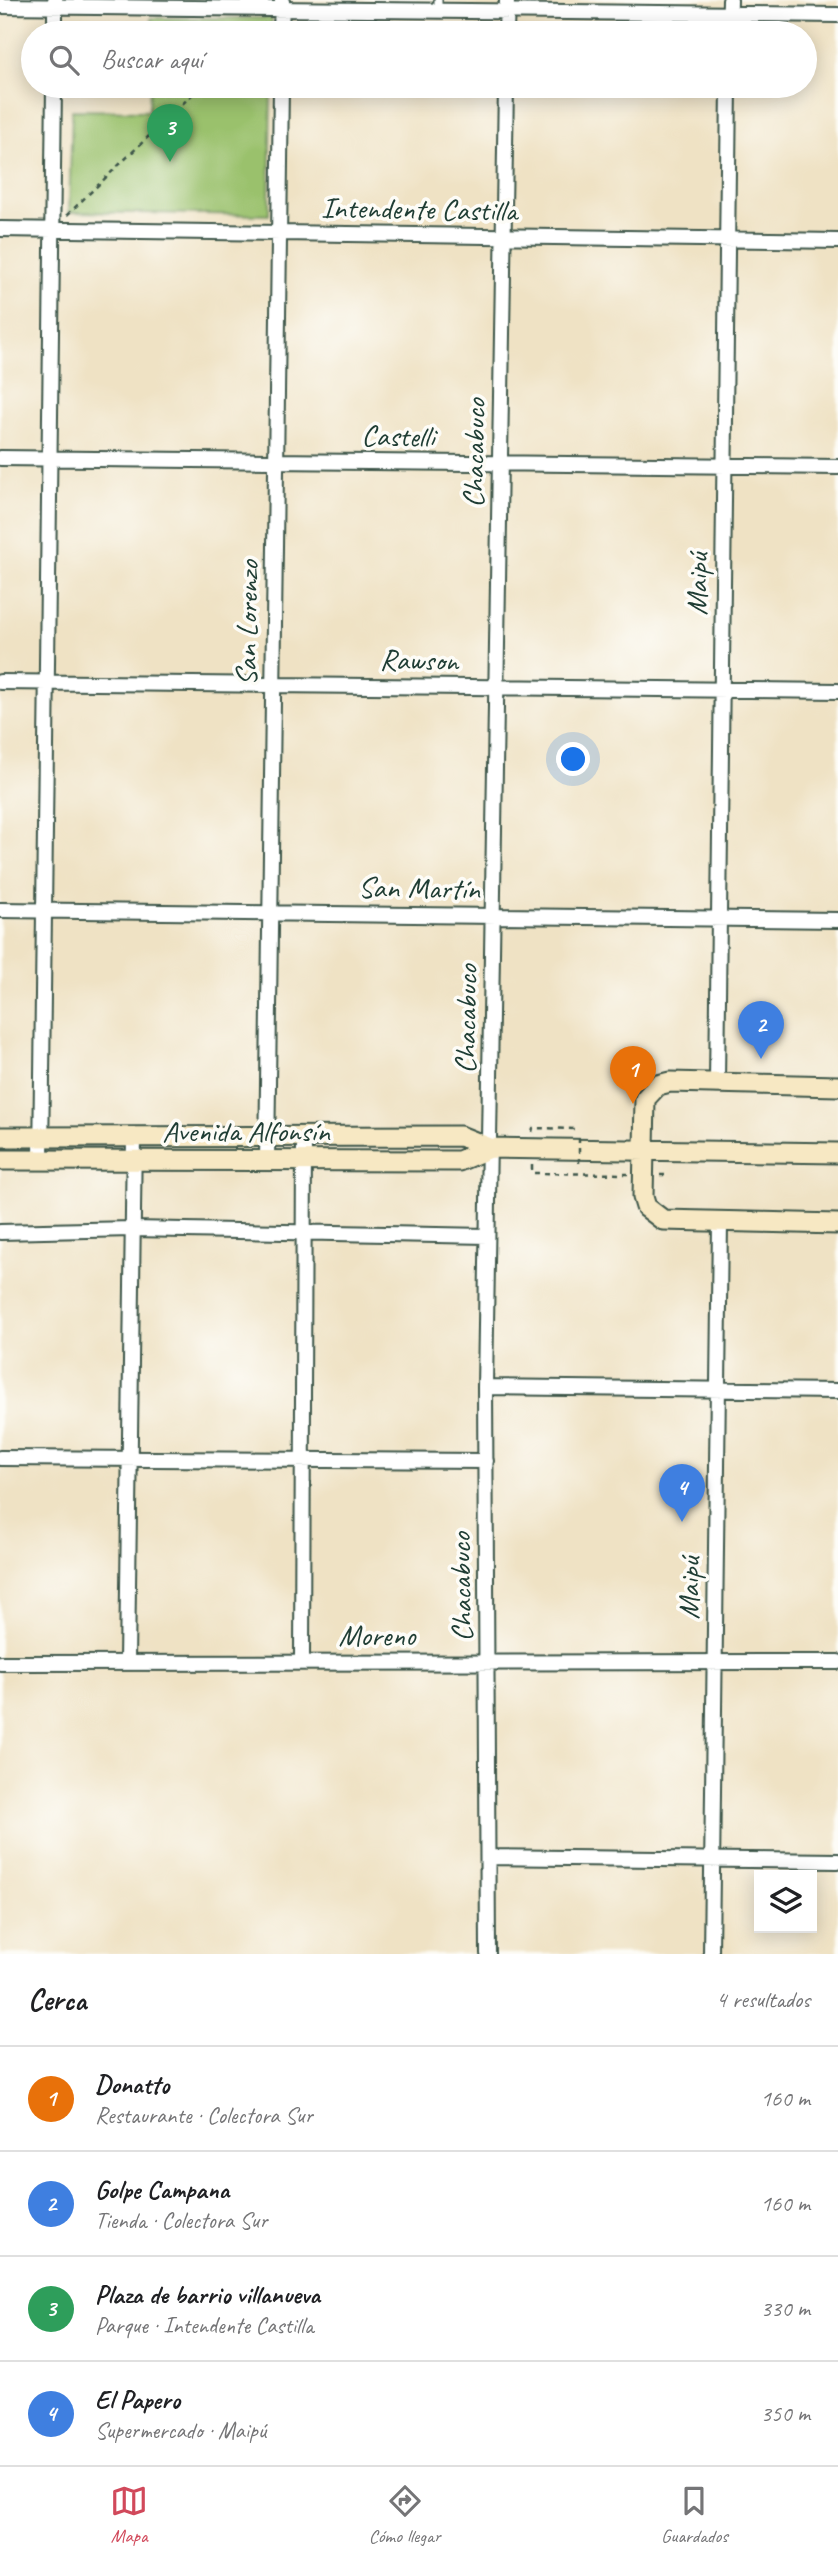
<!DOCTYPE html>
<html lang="es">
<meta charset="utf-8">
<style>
:root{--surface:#fff;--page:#f6f6f6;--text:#202124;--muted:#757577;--line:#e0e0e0;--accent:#d1495b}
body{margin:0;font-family:Caveat,sans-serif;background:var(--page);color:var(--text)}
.controls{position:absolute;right:21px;bottom:21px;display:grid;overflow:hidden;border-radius:0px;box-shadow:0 4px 18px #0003}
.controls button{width:63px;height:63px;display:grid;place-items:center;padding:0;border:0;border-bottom:2px solid var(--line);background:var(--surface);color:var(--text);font:35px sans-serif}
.you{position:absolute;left:574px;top:760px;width:24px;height:24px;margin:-18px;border:5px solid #fff;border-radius:50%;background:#1a73e8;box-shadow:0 0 0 10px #1a73e833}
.badge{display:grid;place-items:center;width:46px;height:46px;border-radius:50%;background:var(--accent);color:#fff;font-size:23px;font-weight:700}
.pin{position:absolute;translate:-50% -58px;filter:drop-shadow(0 2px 4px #0008)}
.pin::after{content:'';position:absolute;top:37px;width:24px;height:21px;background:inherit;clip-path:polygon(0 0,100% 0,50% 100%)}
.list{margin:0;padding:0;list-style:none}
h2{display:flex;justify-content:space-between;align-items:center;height:91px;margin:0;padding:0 28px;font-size:30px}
h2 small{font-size:23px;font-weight:400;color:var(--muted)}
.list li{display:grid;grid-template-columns:46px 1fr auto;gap:21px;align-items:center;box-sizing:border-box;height:105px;padding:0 28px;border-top:2px solid var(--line)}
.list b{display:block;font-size:26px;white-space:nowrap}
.list p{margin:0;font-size:23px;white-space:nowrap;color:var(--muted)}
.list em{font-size:23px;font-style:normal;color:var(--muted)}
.icon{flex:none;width:38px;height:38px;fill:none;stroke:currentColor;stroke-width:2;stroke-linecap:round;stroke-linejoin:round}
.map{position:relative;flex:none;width:838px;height:1954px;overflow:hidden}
.search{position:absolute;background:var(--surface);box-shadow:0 4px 18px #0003;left:21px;right:21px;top:21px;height:77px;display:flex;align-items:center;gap:18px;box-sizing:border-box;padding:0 24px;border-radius:38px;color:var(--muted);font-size:26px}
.sheet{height:511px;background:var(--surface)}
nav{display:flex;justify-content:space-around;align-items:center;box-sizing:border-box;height:98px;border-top:2px solid var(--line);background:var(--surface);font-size:19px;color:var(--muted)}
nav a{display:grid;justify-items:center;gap:4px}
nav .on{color:var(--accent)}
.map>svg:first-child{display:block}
</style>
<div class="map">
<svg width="838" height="1954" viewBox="0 0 838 1954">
<rect width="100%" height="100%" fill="#fdfcf7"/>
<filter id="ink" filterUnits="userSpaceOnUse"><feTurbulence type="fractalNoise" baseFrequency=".0143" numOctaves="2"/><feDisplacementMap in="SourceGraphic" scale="14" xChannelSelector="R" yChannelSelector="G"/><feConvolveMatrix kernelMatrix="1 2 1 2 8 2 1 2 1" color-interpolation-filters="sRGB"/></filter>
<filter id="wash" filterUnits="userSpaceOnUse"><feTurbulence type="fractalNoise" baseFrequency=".00686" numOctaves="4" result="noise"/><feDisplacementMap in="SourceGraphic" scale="28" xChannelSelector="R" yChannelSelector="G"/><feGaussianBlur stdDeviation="1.57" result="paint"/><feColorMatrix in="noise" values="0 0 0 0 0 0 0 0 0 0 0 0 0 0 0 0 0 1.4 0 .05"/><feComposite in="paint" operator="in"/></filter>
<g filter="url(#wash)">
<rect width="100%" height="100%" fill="#efe2c4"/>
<path fill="#9ac16c" stroke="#5c7f50" stroke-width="2" d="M151,18H272L271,33H151Z
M150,86H271L269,215L69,212L72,110L149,111Z"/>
</g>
<g filter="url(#ink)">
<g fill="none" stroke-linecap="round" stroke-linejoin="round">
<defs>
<path id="lane" d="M438,0V11"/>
<path id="street" d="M0,6L838,15
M55,33V0
M281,33L282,1
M506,33L507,0
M729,33L730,0
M0,229L838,241
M0,458L838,467
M0,682L838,691
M0,910L838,920
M717,1082L729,86
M41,1159L54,86
M267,1161L281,86
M0,1232L132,1229L487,1236
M485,1387L838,1391
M0,1458L486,1461
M302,1661L304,1137
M127,1662L134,1136
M0,1663L838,1662
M489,1857L838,1861
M488,1954L485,1387L506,86
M711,1954L720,1223"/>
<path id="secondary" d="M838,1086L670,1082L658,1085L645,1099L643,1197L646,1207L663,1220L838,1224
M0,1137L460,1136L490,1148L838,1153
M0,1160L459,1161L490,1148"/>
</defs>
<use href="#lane" stroke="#3e564a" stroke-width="10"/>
<use href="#street" stroke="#3e564a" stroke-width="18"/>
<use href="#secondary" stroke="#3e564a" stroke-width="23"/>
<path stroke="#3e564a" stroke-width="2.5" stroke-dasharray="5 5" stroke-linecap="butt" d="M256,33L266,23
M67,215L201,86
M532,1132L533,1128L578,1129
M532,1165V1173L628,1174
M660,1175H670"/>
<use href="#lane" stroke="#fff" stroke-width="7"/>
<use href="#street" stroke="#fff" stroke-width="14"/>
<use href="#secondary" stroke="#f7e8c3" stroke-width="19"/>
<path stroke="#3e564a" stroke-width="2.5" stroke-dasharray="5 5" stroke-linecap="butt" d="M579,1163V1136"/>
</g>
</g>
<g text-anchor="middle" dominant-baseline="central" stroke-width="7" stroke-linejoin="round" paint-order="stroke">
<g font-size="30" fill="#1f3d34" stroke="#fdfcf7">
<text transform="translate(419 209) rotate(1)">Intendente Castilla</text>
<text transform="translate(398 436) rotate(1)">Castelli</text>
<text transform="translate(474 453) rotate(-89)">Chacabuco</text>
<text transform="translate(697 584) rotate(-89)">Maipú</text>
<text transform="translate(247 623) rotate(-89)">San Lorenzo</text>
<text transform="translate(419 660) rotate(1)">Rawson</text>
<text transform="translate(419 888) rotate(1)">San Martín</text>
<text transform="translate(466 1019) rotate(-89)">Chacabuco</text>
<text x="246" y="1131">Avenida Alfonsín</text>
<text transform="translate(461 1587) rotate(-91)">Chacabuco</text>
<text transform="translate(689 1588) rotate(-89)">Maipú</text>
<text x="377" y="1635">Moreno</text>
</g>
</g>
</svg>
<div class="controls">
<button><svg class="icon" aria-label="layers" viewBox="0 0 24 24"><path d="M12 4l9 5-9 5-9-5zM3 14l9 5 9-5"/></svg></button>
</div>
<div class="you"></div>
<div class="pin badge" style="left:633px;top:1104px;background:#e8710a">1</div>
<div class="pin badge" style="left:761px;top:1059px;background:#3f7fe0">2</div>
<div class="pin badge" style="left:170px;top:162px;background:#2e9e5b">3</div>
<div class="pin badge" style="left:682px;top:1522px;background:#3f7fe0">4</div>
<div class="search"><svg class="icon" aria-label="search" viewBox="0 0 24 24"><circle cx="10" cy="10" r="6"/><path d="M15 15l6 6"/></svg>Buscar aquí</div>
</div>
<section class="sheet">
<h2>Cerca<small>4 resultados</small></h2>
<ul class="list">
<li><span class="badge" style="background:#e8710a">1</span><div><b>Donatto</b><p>Restaurante · Colectora Sur</p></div><em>160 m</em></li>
<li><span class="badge" style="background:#3f7fe0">2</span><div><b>Golpe Campana</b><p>Tienda · Colectora Sur</p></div><em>160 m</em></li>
<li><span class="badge" style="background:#2e9e5b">3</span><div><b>Plaza de barrio villanueva</b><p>Parque · Intendente Castilla</p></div><em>330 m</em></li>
<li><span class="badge" style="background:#3f7fe0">4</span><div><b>El Papero</b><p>Supermercado · Maipú</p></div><em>350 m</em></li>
</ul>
</section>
<nav>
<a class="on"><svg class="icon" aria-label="map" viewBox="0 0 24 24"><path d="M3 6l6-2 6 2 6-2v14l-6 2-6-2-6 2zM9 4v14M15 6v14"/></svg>Mapa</a>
<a><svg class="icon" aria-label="directions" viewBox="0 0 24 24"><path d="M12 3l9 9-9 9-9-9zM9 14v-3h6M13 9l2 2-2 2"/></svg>Cómo llegar</a>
<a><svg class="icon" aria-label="saved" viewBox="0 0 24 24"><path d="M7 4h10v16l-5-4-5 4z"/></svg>Guardados</a>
</nav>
